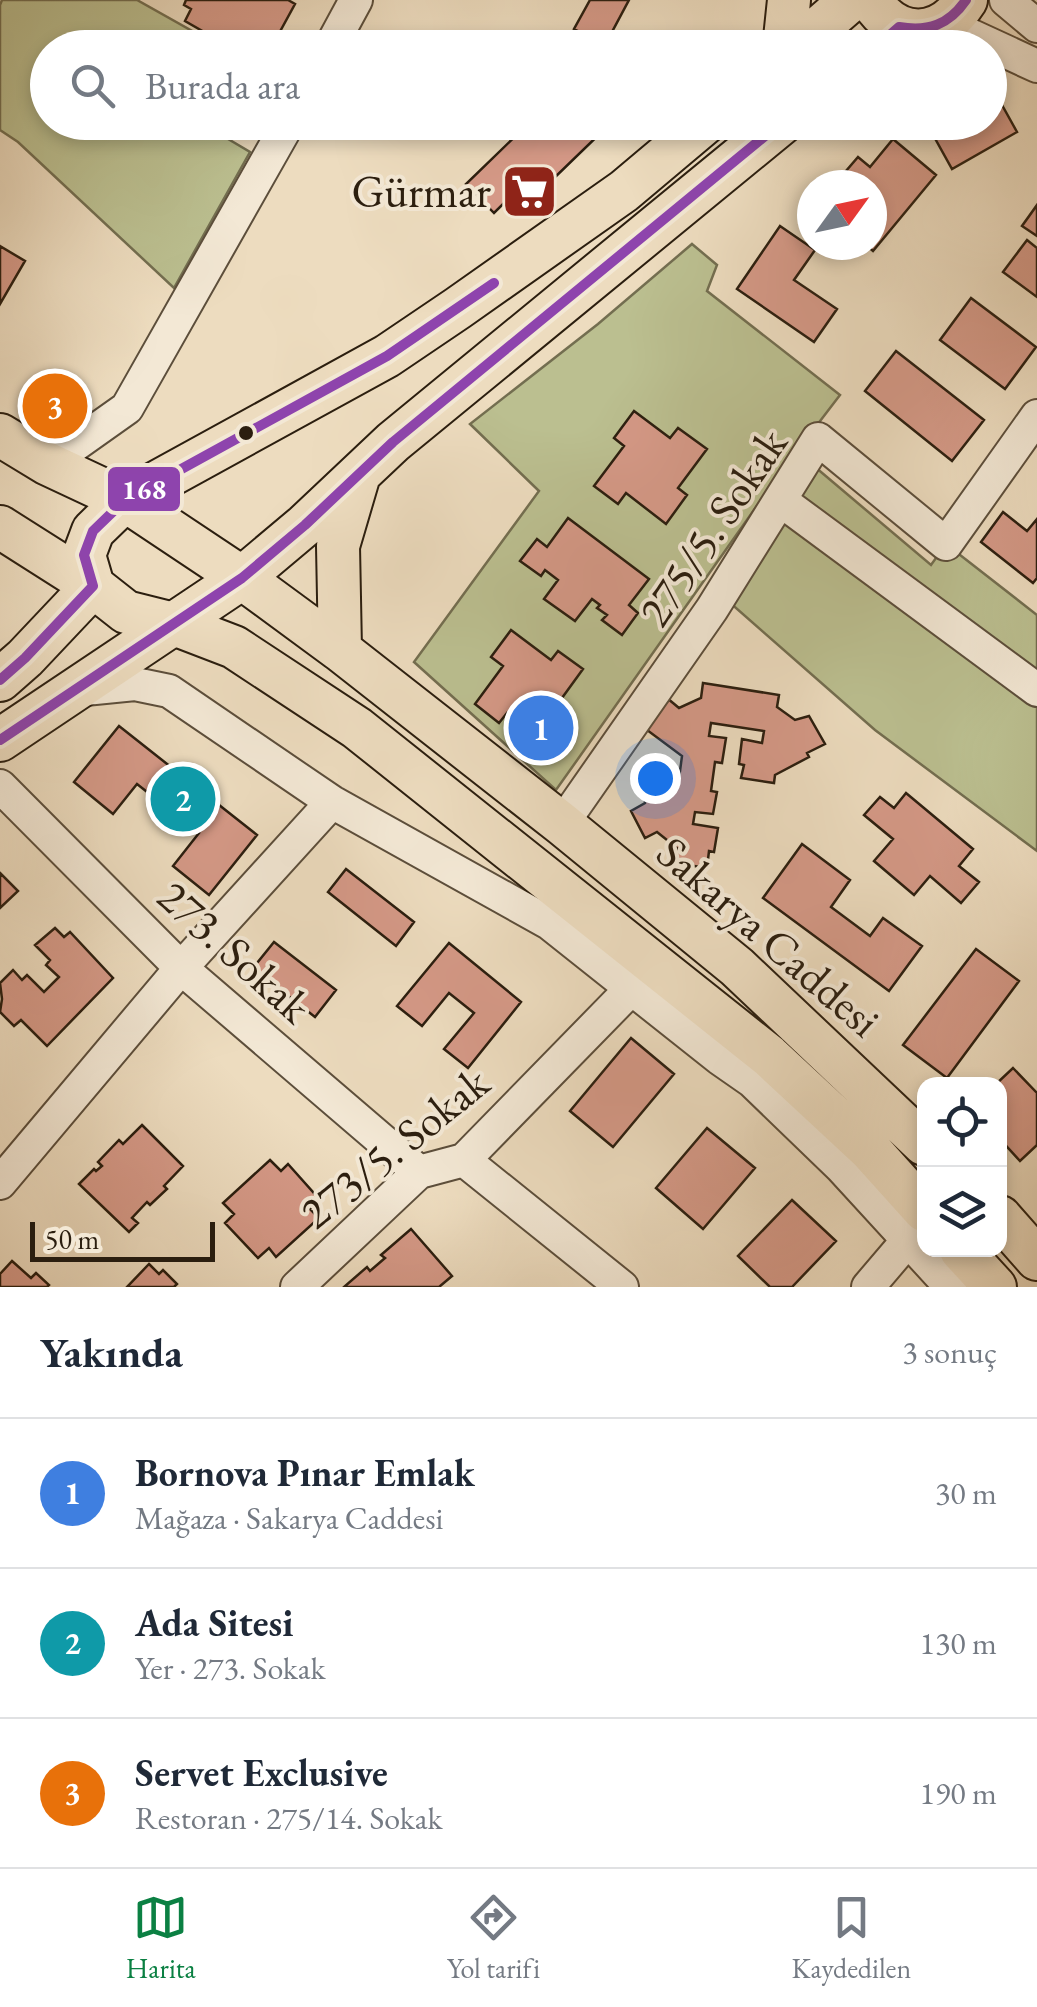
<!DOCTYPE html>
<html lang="tr">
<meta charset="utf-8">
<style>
:root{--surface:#fff;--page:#f2f2f3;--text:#1f2937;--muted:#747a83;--line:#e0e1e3;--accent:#0b8043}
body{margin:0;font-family:"EB Garamond",serif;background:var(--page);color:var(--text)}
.controls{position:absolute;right:30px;bottom:30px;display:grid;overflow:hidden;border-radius:20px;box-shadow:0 5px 15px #0003}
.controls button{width:90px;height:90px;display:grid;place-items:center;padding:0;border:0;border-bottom:2px solid var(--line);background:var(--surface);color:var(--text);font:50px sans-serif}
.compass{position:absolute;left:797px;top:170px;width:90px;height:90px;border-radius:50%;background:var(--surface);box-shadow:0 5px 15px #0003;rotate:57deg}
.scale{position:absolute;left:30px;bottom:25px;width:185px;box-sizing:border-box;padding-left:10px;border:5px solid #2b1e0f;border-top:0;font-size:28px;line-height:35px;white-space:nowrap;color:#2b1e0f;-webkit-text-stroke:8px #f3e8d5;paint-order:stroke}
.you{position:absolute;left:655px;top:778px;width:35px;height:35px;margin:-25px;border:8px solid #fff;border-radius:50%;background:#1a73e8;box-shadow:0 0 0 15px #1a73e833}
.badge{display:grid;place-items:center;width:65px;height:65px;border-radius:50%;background:var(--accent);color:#fff;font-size:32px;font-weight:700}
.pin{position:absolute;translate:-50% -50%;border:5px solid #fff;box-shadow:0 2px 10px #0006}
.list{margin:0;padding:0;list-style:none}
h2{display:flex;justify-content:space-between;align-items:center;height:130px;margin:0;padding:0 40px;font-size:42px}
h2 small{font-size:32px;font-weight:400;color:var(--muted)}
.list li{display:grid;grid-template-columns:65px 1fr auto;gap:30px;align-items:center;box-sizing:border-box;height:150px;padding:0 40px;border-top:2px solid var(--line)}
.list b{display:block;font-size:38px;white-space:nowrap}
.list p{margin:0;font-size:32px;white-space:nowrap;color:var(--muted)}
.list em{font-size:32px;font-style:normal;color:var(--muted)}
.icon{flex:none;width:55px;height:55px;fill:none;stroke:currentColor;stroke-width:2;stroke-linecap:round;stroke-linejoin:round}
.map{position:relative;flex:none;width:1037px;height:1287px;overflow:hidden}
.search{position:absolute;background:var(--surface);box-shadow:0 5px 15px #0003;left:30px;right:30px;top:30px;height:110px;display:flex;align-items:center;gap:25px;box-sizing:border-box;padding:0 35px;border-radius:55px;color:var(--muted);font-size:38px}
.sheet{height:580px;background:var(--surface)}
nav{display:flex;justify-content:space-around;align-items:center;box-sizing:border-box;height:140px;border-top:2px solid var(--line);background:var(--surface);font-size:28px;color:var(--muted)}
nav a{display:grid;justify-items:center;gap:5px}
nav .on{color:var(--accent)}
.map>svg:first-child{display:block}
</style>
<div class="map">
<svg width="1037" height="1287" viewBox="0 0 1037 1287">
<rect width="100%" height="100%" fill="#eddcbf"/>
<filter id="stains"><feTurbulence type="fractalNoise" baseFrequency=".002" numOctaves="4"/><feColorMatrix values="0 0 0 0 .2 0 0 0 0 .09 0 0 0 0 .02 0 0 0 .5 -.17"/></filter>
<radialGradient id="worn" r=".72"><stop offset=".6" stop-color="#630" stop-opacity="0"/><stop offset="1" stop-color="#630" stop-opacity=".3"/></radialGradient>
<path fill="#bbbf90" stroke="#736e50" stroke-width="2.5" d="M2,0H137L201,36L194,47L48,48V122L201,123L250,152L174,288L18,142L0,130V5Z
M692,244L717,265L707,291L840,395L778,476L556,790L414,662L539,491L470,424L598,324Z
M808,461L931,565L946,544L1037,615V851L875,730L728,601Z"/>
<path fill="#d59987" stroke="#2b1e0f" stroke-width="2.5" d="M186,0H288L295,4L271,48H232L185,21L191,9L184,5Z
M590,0H629L605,45L574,29Z
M992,87L1017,132L952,169L927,124L990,122V88Z
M530,122H612L517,214L505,202L494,213L466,184Z
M893,139L936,175L873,251L866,245H872V185H834L858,157L870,167Z
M1037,205V236L1022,226Z
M780,226L815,250L794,280L837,309L814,342L737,289Z
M1027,240L1037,248V297L1003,272Z
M0,246L25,261L0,304Z
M971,298L1036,347L1005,389L940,340Z
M896,351L984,420L952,461L865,391Z
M634,411L670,438L678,428L707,449L678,488L687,495L666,524L626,493L618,504L594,486L624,446L614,438Z
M1003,512L1027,531L1037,519V578L1033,583L981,542Z
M568,518L649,579L629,605L638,613L622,635L602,620L607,615L597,608L600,605L592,599L575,621L544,599L558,580L545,570L541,576L520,561L537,539L547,547Z
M511,630L551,660L558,651L583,669L554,709L564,716L545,741L507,713L499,723L475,704L503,666L491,657Z
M703,683L779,695L777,707L795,720L809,716L825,744L807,753L809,757L775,775L774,783L741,778L744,765L739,764L742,739L762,743L764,731L711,723L709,736L726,738L722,763L715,762L711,791L717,792L713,814L695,812L693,824L718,828L714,852L709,851L707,868L675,863L677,848L657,832L645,838L631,811L645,803V799H643L666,788L668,792L678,786L682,756L647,730L667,698L679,708L701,698Z
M119,726L257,835L209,895L173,866L199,833L137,784L113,814L74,782Z
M906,793L973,849L959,866L979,882L961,903L930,876L914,895L874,861L893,839L864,815L880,797L894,808Z
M802,844L850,880L831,907L870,936L883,918L922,946L889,991L763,898Z
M346,869L414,922L396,946L328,892Z
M0,873L18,891L0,908Z
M55,928L64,937L70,932L113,978L47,1046L21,1020L14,1026L0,1012L2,999L0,983L13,970L22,980L27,975L44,992L59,977L46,965L50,960L35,945Z
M274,942L336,990L315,1017L253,968Z
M449,943L521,1002L468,1068L444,1049L474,1013L449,993L422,1026L397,1006Z
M976,949L1019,981L947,1078L903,1045Z
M631,1038L674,1074L613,1147L570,1111Z
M1013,1068L1037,1093V1145L1020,1161L1000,1139V1084H996Z
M142,1125L183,1166L164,1186L167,1189L150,1205L147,1202L132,1218L138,1223L129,1232L79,1184L94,1169L96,1171L102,1166L98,1162L119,1140L123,1144Z
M707,1128L755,1168L703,1229L656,1188Z
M270,1160L281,1171L288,1164L320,1200L310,1209L319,1218L276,1257L269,1248L258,1258L225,1223L234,1214L223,1203Z
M792,1200L836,1241L792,1287H770L738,1256Z
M411,1229L452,1276L439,1287H344L367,1267L370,1271L385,1258L381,1255Z
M12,1261L31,1278L36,1273L49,1285L47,1287H0V1274Z
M149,1264L159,1274L163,1270L177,1284L174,1287H127Z"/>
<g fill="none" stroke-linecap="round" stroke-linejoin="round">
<defs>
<path id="minor" d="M1006,0L1037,26
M946,24L1037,66
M330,48L356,0
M48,464L127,408L289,122
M780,500L1037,690
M75,690L135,684L169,691L332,802L549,923L719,1058L752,1081L841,1167L951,1287
M0,786L181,968L419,1172
M562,824L712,609L818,439L946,544L1037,416
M464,1160L622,1287
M0,1183L181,968L332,802
M297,1287L419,1172L464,1160L631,989
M868,1287L908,1240"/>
<path id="major" d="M871,0C896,41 941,40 966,0
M784,48L789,0
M796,48L851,0
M0,435L48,464L125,500L242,578L340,650L562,824L737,967L924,1144
M0,527L93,586L126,612L174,624L234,647L357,728L769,1056L870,1150L924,1210
M93,586L84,555L93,531L125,500L387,356L458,308L624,191L706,122
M340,650L338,546L358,478
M0,680L25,658L93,586
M0,740L242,578L305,525L393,442L783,122
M1000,1217L1037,1259
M961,1250L995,1287"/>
</defs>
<use href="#minor" stroke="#5c4e3b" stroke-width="36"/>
<use href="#major" stroke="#2b1e0f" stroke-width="46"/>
<use href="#minor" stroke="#f3e8d5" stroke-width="32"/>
<use href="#major" stroke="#eddcbf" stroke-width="42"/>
<defs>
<path id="bus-1" d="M875,48L899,27C928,32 949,25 966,0
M0,680L25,658L93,586L84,555L93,531L125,500L387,356L494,283
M0,740L242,578L305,525L393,442L782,122"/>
</defs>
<use href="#bus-1" stroke="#f3e8d5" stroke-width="18"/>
<use href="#bus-1" stroke="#8e44ad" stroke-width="10"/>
</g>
<defs>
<symbol id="supermarket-square" viewBox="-11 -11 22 22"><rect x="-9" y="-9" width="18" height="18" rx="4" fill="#8f2418" stroke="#f3e8d5"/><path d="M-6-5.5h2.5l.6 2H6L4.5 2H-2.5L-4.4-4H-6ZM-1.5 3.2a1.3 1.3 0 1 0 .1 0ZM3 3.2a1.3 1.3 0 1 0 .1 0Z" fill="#fff"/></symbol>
</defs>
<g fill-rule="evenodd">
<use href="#supermarket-square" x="498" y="160" width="63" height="63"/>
</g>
<circle fill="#2b1e0f" stroke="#f3e8d5" stroke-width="4" cx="246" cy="433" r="9"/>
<g text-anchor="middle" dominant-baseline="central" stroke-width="8" stroke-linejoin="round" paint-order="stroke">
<g font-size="45" fill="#2b1e0f" stroke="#f3e8d5" text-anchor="end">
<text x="491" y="191">Gürmar</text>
</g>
<g font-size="45" fill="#2b1e0f" stroke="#f3e8d5">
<text transform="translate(712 527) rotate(-56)">275/5. Sokak</text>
<text transform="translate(769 936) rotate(41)">Sakarya Caddesi</text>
<text transform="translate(235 951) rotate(42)">273. Sokak</text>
<text transform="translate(394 1147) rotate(-39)">273/5. Sokak</text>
</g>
</g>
<rect stroke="#f3e8d5" stroke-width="4" x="106" y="465" width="76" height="48" rx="10" fill="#8e44ad"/>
<g font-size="28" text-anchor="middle" font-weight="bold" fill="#fff">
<text x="144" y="499">168</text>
</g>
<rect width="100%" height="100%" filter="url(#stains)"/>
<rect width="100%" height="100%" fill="url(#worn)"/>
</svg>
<div class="controls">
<button><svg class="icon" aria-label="locate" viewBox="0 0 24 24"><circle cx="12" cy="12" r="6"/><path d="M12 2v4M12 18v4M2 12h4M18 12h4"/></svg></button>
<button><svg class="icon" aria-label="layers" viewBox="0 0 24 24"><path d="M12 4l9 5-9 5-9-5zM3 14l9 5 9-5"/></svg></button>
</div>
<svg class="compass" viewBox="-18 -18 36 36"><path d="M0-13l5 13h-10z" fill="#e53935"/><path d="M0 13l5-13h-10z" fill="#747a83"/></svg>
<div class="scale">50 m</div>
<div class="you"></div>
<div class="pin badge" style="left:541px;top:728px;background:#3f7fe0">1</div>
<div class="pin badge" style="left:183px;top:799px;background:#0f9aa8">2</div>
<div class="pin badge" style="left:55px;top:406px;background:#e8710a">3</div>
<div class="search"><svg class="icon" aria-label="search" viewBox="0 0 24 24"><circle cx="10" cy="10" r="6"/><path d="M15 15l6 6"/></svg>Burada ara</div>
</div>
<section class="sheet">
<h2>Yakında<small>3 sonuç</small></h2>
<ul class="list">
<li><span class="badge" style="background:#3f7fe0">1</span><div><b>Bornova Pınar Emlak</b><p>Mağaza · Sakarya Caddesi</p></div><em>30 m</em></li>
<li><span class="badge" style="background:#0f9aa8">2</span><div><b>Ada Sitesi</b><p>Yer · 273. Sokak</p></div><em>130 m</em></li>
<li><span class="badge" style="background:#e8710a">3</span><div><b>Servet Exclusive</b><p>Restoran · 275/14. Sokak</p></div><em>190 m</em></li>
</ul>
</section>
<nav>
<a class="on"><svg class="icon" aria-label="map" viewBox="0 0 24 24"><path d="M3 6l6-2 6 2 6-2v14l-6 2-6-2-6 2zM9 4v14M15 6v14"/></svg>Harita</a>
<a><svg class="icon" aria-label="directions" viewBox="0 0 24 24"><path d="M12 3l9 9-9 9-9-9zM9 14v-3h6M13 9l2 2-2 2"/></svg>Yol tarifi</a>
<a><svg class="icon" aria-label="saved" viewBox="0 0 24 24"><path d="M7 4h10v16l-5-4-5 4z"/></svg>Kaydedilen</a>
</nav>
